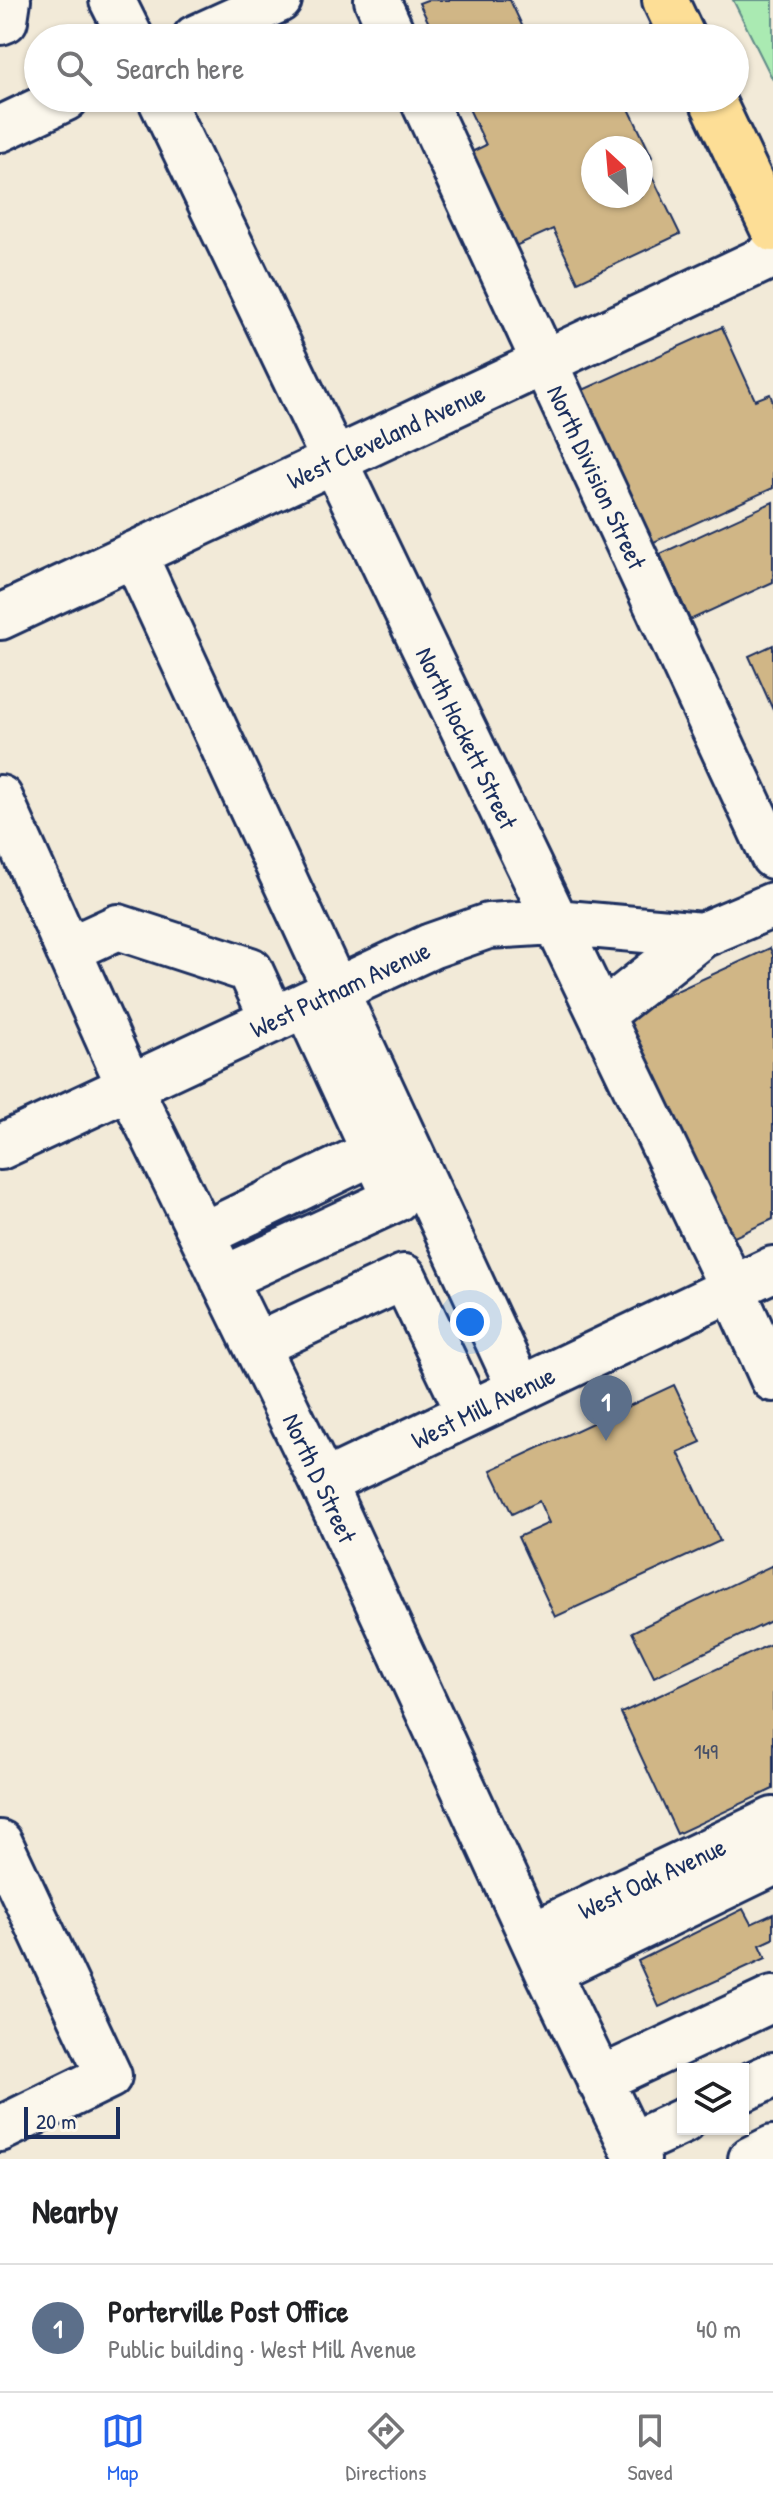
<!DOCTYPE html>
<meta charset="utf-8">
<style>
:root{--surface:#fff;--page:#f6f6f6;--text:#202124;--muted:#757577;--line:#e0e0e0;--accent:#2563eb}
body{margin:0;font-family:"Patrick Hand",sans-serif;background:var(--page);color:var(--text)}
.controls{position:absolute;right:24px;bottom:24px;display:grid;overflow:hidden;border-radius:0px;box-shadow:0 2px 6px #0004}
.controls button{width:72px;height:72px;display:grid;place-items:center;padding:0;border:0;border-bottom:2px solid var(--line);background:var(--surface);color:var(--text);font:40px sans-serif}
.compass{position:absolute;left:581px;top:136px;width:72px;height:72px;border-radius:50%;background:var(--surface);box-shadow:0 2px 6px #0004;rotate:334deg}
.scale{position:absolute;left:24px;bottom:20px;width:96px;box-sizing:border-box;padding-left:8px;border:4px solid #1b2f5e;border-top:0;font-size:22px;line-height:28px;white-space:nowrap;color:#1b2f5e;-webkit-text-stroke:6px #fbf7ec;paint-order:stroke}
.you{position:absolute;left:470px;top:1322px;width:28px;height:28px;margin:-20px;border:6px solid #fff;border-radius:50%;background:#1a73e8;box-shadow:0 0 0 12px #1a73e833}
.badge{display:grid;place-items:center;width:52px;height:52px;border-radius:50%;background:var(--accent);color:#fff;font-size:26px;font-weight:700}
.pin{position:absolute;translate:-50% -66px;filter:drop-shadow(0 2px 4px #0008)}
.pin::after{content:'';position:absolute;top:42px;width:28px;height:24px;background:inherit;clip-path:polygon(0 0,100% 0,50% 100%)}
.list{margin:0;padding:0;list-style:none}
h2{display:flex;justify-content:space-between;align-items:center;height:104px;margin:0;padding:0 32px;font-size:34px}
h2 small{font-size:26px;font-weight:400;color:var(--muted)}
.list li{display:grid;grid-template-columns:52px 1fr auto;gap:24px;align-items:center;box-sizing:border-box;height:128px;padding:0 32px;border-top:2px solid var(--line)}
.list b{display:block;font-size:30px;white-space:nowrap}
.list p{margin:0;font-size:26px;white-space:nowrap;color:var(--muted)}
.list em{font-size:26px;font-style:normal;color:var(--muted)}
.icon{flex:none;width:44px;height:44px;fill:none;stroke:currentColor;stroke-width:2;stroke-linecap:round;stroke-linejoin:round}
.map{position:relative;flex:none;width:773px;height:2159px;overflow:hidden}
.search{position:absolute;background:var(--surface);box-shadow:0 2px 6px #0004;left:24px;right:24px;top:24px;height:88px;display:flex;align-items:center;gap:20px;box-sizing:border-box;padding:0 28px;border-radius:44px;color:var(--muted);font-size:30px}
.sheet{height:232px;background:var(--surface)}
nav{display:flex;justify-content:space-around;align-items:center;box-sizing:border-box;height:112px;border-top:2px solid var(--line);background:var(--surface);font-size:22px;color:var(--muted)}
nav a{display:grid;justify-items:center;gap:4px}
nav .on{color:var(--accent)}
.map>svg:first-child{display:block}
</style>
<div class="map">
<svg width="773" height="2159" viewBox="0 0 773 2159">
<rect width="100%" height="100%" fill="#f2ead8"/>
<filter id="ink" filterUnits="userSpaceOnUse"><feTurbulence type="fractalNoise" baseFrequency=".0125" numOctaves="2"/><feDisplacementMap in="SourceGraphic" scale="16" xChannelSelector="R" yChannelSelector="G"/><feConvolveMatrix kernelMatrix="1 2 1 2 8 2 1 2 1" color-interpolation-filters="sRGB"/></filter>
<g filter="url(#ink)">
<path fill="#aaeab2" stroke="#628c88" stroke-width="2" d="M733,0H773V80Z"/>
<path fill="#d0b686" stroke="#1b2f5e" stroke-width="2" fill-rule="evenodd" d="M427,0H510L528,38H436L419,3Z
M464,98H624L652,157L647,166L680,234L578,282L553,229L502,252L457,159L486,145ZM593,148H641V196H593Z
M722,327L755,400L770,394L773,402V488L643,547L574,394Z
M773,502V582L690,620L660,554Z
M773,645V710L749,656Z
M770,948L773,955V1219L728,1240L624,1015Z
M674,1385L701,1442L678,1452L720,1541L555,1617L518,1537L549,1523L539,1501L512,1514L491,1470Z
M773,1565V1620L654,1677L632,1632Z
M773,1643V1789L677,1834L621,1713Z
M743,1909L751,1924L773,1914V1939L760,1945L766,1958L659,2007L638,1961Z"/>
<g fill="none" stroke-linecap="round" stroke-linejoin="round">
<defs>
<path id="minor" d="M112,0L131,38
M377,0L394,38
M0,22L5,20L8,0
M195,38L279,0
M160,98L732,1288L773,1379
M422,98L773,856
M0,129L66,98
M134,554L520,1389
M0,617L773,255
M0,798L130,1088L323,1483L548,1972L638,2159
M68,950L118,927L250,970L273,1020
M601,1015L702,935
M0,1147L431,946L488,926L555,922L702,935L773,905
M202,1235L374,1152
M223,1279L396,1199L306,1005
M256,1346L404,1277L469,1413
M323,1483L773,1269
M0,1843L109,2076L0,2129
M531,1935L773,1820
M548,1972L773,1863
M599,2080L773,1999
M743,2089L773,2075
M631,2145L683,2121
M751,2159L773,2148"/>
<path id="major" d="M665,0L683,38
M711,98L773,229"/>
</defs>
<use href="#minor" stroke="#1b2f5e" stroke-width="50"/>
<use href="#major" stroke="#1b2f5e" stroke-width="50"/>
<use href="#minor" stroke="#fbf7ec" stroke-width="44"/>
<use href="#major" stroke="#fdde96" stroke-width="44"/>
</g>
</g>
<g text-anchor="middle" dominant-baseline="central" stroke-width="7" stroke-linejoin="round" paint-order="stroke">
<g font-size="22" fill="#485168">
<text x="706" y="1751">149</text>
</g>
<g font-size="26" fill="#1b2f5e" stroke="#fbf7ec">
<text transform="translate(386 436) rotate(-25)">West Cleveland Avenue</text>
<text transform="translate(597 477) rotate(65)">North Division Street</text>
<text transform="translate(467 738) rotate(64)">North Hockett Street</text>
<text transform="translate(340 989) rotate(-25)">West Putnam Avenue</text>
<text transform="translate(483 1407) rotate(-26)">West Mill Avenue</text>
<text transform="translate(320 1478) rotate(65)">North D Street</text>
<text transform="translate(652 1878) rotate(-25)">West Oak Avenue</text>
</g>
</g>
</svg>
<div class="controls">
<button><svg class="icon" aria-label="layers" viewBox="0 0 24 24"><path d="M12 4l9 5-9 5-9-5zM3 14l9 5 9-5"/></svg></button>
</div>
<svg class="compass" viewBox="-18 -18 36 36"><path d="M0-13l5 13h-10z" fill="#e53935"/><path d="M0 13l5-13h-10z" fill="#757577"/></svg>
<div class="scale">20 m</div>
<div class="you"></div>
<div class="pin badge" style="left:606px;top:1441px;background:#5c6f8a">1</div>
<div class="search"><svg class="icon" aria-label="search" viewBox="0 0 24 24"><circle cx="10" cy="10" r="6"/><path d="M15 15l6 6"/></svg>Search here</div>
</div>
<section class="sheet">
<h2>Nearby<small></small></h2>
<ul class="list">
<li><span class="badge" style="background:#5c6f8a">1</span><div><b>Porterville Post Office</b><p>Public building · West Mill Avenue</p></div><em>40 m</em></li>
</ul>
</section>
<nav>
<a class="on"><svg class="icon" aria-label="map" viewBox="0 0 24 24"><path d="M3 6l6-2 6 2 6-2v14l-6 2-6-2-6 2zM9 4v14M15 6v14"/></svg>Map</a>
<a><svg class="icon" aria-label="directions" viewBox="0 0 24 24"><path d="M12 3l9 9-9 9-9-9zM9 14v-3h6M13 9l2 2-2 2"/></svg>Directions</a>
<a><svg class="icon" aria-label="saved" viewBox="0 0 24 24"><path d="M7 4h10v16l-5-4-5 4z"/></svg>Saved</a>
</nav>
